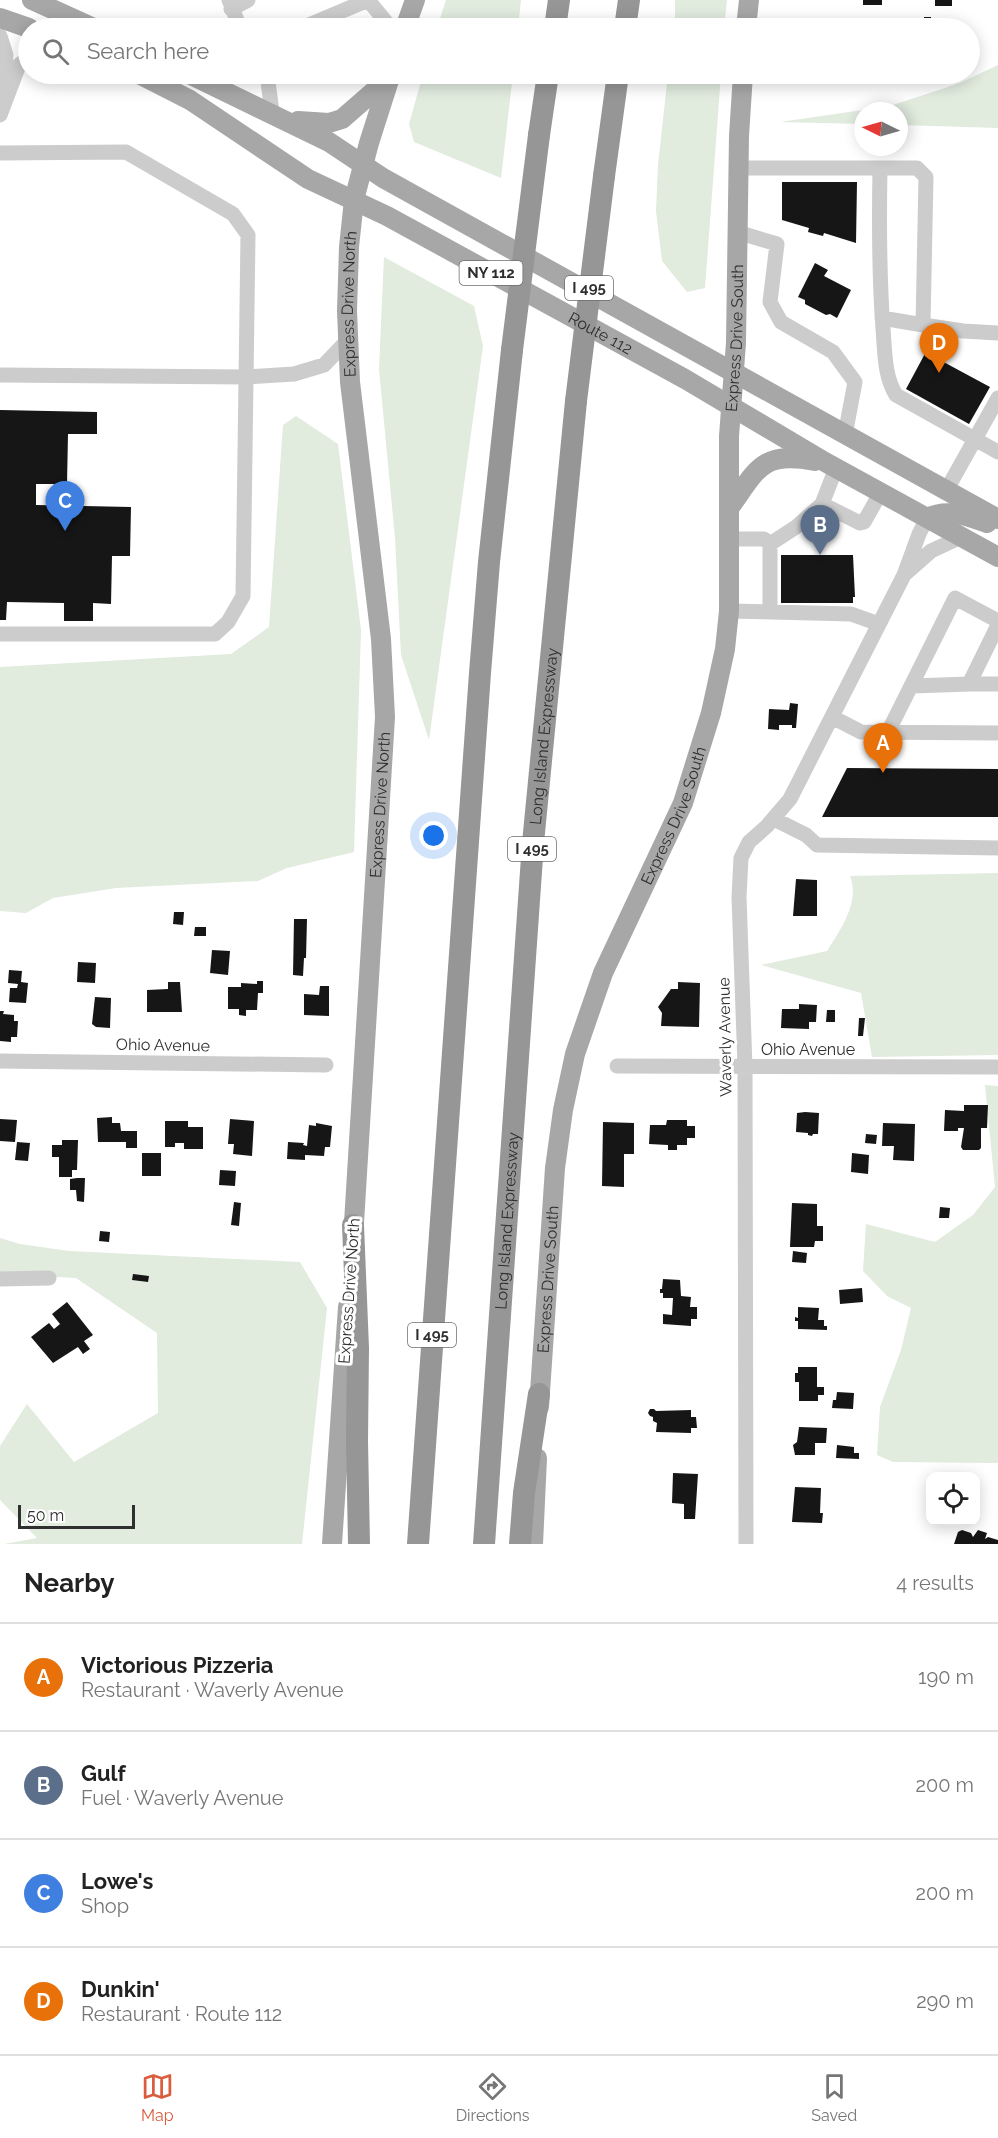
<!DOCTYPE html>
<meta charset="utf-8">
<style>
:root{--surface:#fff;--page:#f2f2f2;--text:#222;--muted:#767676;--line:#e0e0e0;--accent:#da5d3d}
body{margin:0;font-family:Raleway,sans-serif;background:var(--page);color:var(--text)}
.controls{position:absolute;right:18px;bottom:18px;display:grid;overflow:hidden;border-radius:12px;box-shadow:0 3px 15px #0003}
.controls button{width:54px;height:54px;display:grid;place-items:center;padding:0;border:0;border-bottom:2px solid var(--line);background:var(--surface);color:var(--text);font:30px sans-serif}
.compass{position:absolute;left:854px;top:102px;width:54px;height:54px;border-radius:50%;background:var(--surface);box-shadow:0 3px 15px #0003;rotate:275deg}
.scale{position:absolute;left:18px;bottom:15px;width:117px;box-sizing:border-box;padding-left:6px;border:3px solid #2f2f2f;border-top:0;font-size:16px;line-height:21px;white-space:nowrap;color:#2f2f2f;-webkit-text-stroke:4px #fff;paint-order:stroke}
.you{position:absolute;left:434px;top:836px;width:21px;height:21px;margin:-15px;border:4px solid #fff;border-radius:50%;background:#1a73e8;box-shadow:0 0 0 9px #1a73e833}
.badge{display:grid;place-items:center;width:39px;height:39px;border-radius:50%;background:var(--accent);color:#fff;font-size:20px;font-weight:700}
.pin{position:absolute;translate:-50% -50px;filter:drop-shadow(0 2px 3px #0008)}
.pin::after{content:'';position:absolute;top:32px;width:21px;height:18px;background:inherit;clip-path:polygon(0 0,100% 0,50% 100%)}
.list{margin:0;padding:0;list-style:none}
h2{display:flex;justify-content:space-between;align-items:center;height:78px;margin:0;padding:0 24px;font-size:26px}
h2 small{font-size:20px;font-weight:400;color:var(--muted)}
.list li{display:grid;grid-template-columns:39px 1fr auto;gap:18px;align-items:center;box-sizing:border-box;height:108px;padding:0 24px;border-top:2px solid var(--line)}
.list b{display:block;font-size:22px;white-space:nowrap}
.list p{margin:0;font-size:20px;white-space:nowrap;color:var(--muted)}
.list em{font-size:20px;font-style:normal;color:var(--muted)}
.icon{flex:none;width:33px;height:33px;fill:none;stroke:currentColor;stroke-width:2;stroke-linecap:round;stroke-linejoin:round}
.map{position:relative;flex:none;width:998px;height:1544px;overflow:hidden}
.search{position:absolute;background:var(--surface);box-shadow:0 3px 15px #0003;left:18px;right:18px;top:18px;height:66px;display:flex;align-items:center;gap:15px;box-sizing:border-box;padding:0 21px;border-radius:33px;color:var(--muted);font-size:22px}
.sheet{height:510px;background:var(--surface)}
nav{display:flex;justify-content:space-around;align-items:center;box-sizing:border-box;height:84px;border-top:2px solid var(--line);background:var(--surface);font-size:16px;color:var(--muted)}
nav a{display:grid;justify-items:center;gap:3px}
nav .on{color:var(--accent)}
.map>svg:first-child{display:block}
</style>
<div class="map">
<svg width="998" height="1544" viewBox="0 0 998 1544">
<rect width="100%" height="100%" fill="#fff"/>
<path fill="#e1ebde" d="M446,0H521L518,28H437Z
M675,0H727L724,28H675Z
M998,65V128L899,125V111H863V124L780,122L890,106L960,83Z
M423,74H513L501,178L414,142L409,124Z
M668,74H721L705,288L687,292L662,261L656,211L658,165Z
M384,257L474,306L483,346L429,740L401,655L395,538L379,369Z
M296,416L338,444L361,630L354,852L287,868L258,881L116,888L53,898L26,913L0,911V667L231,654L269,627L283,425Z
M998,873V1055L872,1057L861,993L761,965L827,951C841,929 860,902 850,876Z
M985,1085L998,1086V1463L893,1462L877,1455L880,1407L901,1350L911,1308L887,1296L863,1271L866,1224L935,1242L973,1215L995,1187Z
M0,1238L20,1244L69,1251L300,1262L327,1308L302,1544H4L37,1538L0,1500V1446L27,1404L74,1462L158,1413L157,1333L76,1278L0,1274Z"/>
<path fill="#161616" d="M863,0H882V5H863Z
M935,0H952V6H935Z
M924,17H931V28H924Z
M794,74H817L818,77L794,78Z
M782,182H857L856,243L824,233L823,236L808,232L809,228L782,220Z
M815,263L828,270L824,276L851,290L837,318L830,314L826,315L805,304V300L798,297Z
M928,348L940,355L938,359L990,387L969,424L906,389Z
M0,410L97,412V434H68L67,484H36V505L131,507L130,556H112L111,604L93,603V621H64V603L7,602L6,620H0Z
M781,555H853L855,597H853V603H781Z
M790,703L798,704L796,728H792V725H779V730L768,729L769,709L789,710Z
M847,768L998,769V817H822Z
M796,879L817,880V916H793Z
M174,912H184L183,925L173,924Z
M294,919H307L306,958H304L303,976L293,975Z
M195,927H206V936H194Z
M212,950L230,951L228,975L210,973Z
M78,962L96,963L95,983L77,982Z
M9,970L22,971L21,982L28,983L26,1003L9,1002L10,988H17L18,984L8,983Z
M257,981H263V993H258L257,1010H246V1016L239,1015V1009H228V987H241V983L257,984Z
M168,982H180L182,1012H147V990L168,989Z
M678,982L700,983L699,1027L661,1026L662,1013L658,1007L671,989H678Z
M320,986H329V1016L304,1015V994L319,995Z
M95,997L111,998L110,1028L96,1027L92,1024Z
M799,1004L817,1005L816,1022H809V1029L781,1028L782,1009H799Z
M827,1010H835V1022H826Z
M0,1011H4L3,1014L14,1015V1021H18L17,1037H11V1042L0,1041Z
M859,1018H865L863,1036H858Z
M964,1105H988L987,1128H981V1148L979,1150H963L961,1147L964,1128H958V1131H944L945,1110L964,1111Z
M805,1112L819,1113L818,1134H813L812,1136L808,1135V1133L796,1132L797,1113Z
M112,1117V1123H120L121,1131H137V1148H126V1142H98L97,1118Z
M0,1119L17,1120L15,1142L0,1141Z
M230,1119L254,1121L252,1156L233,1154L234,1144H228Z
M667,1120H687V1126H695V1138H687V1145H677V1150H668V1145L649,1144L650,1125H666Z
M165,1121H188V1127H203V1149H184V1143H175V1147H165Z
M603,1122L634,1123V1154H624V1187L602,1186Z
M316,1123L332,1126L330,1147H325L324,1156L305,1155V1160L287,1159L288,1142L304,1143L303,1145L307,1146L309,1125L316,1126Z
M883,1123L915,1124L914,1161L893,1160L894,1146H882Z
M866,1134L877,1135L876,1144L865,1143Z
M62,1140H78L77,1170H72V1177H59V1157H52V1145H62Z
M17,1142L30,1143L28,1161L15,1160Z
M142,1153H161V1176H142Z
M852,1153L869,1155L868,1174L851,1172Z
M220,1170L236,1171L235,1186L219,1185Z
M77,1178H85L84,1202L77,1201L76,1190H70V1179Z
M234,1202L241,1203L239,1226L231,1225Z
M792,1203L817,1204V1226H823V1241H815L814,1247H790Z
M940,1207L950,1208L949,1218H939Z
M100,1231L110,1232L109,1242L99,1241Z
M793,1251L807,1253L806,1263L792,1262Z
M133,1274L149,1276L148,1282L132,1280Z
M663,1279L680,1280L681,1296L691,1297L690,1307H697V1319H691V1326L663,1324V1314L672,1315L673,1298H663V1293H660V1289H662Z
M862,1288L863,1302L840,1304L839,1290Z
M67,1302L93,1335L84,1341L90,1349L83,1354L78,1347L53,1363L31,1337L49,1323L54,1329L60,1324L52,1314Z
M798,1307L819,1308L818,1320H824V1326H827V1330L798,1329V1321H795V1317L798,1318Z
M798,1367H817V1387H824V1395H818V1401H799V1382H795V1373H798Z
M837,1392L854,1393L853,1409L832,1408L833,1400H836Z
M650,1409H654L656,1411L691,1410V1417H696L697,1428H691V1433L656,1432L657,1423L653,1421V1417L650,1416L648,1413Z
M799,1427L827,1428L826,1443H815V1455H795L793,1445L797,1442Z
M837,1445L854,1447V1453H859V1459L836,1458Z
M673,1473L698,1474L695,1519H684V1504L672,1503Z
M795,1487L821,1488L820,1513H823L822,1523L792,1522Z
M962,1530L971,1533L973,1537L978,1530L987,1533L985,1539L988,1537L998,1540V1544H954L958,1532Z"/>
<g fill="none" stroke-linecap="round" stroke-linejoin="round">
<path stroke="#ccc" stroke-width="15" d="M229,0L240,28
M368,0L391,28
M231,9L248,0
M302,28L368,0
M0,36L6,55L0,104
M267,74L272,112
M0,115L19,65L28,58
M0,153L126,152L233,214L248,235L243,596L228,622L215,634H0
M739,168H880C879,221 879,275 883,329C885,351 884,376 896,395L998,452
M880,168H917L926,177L923,325L882,318
M737,232L777,244L770,302L781,322L833,352L855,382L845,435
M923,325L963,331L998,333
M0,375L246,377L294,374L324,365L347,341
M946,491L998,398
M822,504L860,523L864,522L881,492
M730,539H764L770,544V612
M770,544L796,527L822,504L836,468
M906,573L931,551L961,537
M729,611L851,614L879,624
M998,625L969,684H998
M912,686L969,684
M832,717L861,732L998,733
M888,732L955,598L998,621
M774,819L806,835L817,845L998,848
M0,1061L326,1065
M617,1066L998,1067
M0,1279L49,1278
M746,1544L745,1067L739,897L741,858L749,842L767,826L790,799L904,575L919,534L927,518"/>
<g stroke="#a7a7a7" stroke-width="20">
<path d="M32,0L94,28"/>
<path d="M0,18L29,28"/>
<path d="M405,28L415,0"/>
<path d="M746,28L749,0"/>
<path id="s1" d="M139,74L190,100L308,179L387,216L685,379L825,462L998,557"/>
<path d="M189,74L329,142L383,178L998,519"/>
<path d="M298,121L329,123L342,119L388,79"/>
<path d="M730,507C758,468 762,451 815,461"/>
<path d="M927,518C948,508 967,516 987,523"/>
<path id="s2" d="M353,1239L385,717L381,639L350,382L347,311L349,247L354,200L369,143L391,74"/>
<path id="s3" d="M539,1407L555,1168L563,1110L575,1054L603,973L683,803L711,713L725,649L729,611V436L736,343L739,136L743,74"/>
<path d="M332,1544L348,1307"/>
<path d="M533,1544L537,1458"/>
</g>
<g stroke="#969696" stroke-width="22">
<path d="M555,28L559,0"/>
<path d="M625,28L629,0"/>
<path d="M539,135L548,74"/>
<path d="M604,176L618,74"/>
<path d="M353,1225L358,1348L357,1441L359,1544"/>
<path d="M418,1544L480,673L489,562L512,350"/>
<path id="s4" d="M484,1544L533,843L576,401"/>
<path d="M520,1544L524,1493L539,1394"/>
</g>
<path stroke="#969696" stroke-width="22" d="M512,350L539,135
M576,401L604,176"/>
</g>
<g text-anchor="middle" dominant-baseline="central" stroke-width="6" stroke-linejoin="round" paint-order="stroke">
<g fill="#fff" stroke="#6d6d6d" stroke-width="1.5">
<rect x="459.5" y="261" width="63" height="24" rx="4.5"/>
<rect x="565" y="276" width="48" height="24" rx="4.5"/>
<rect x="508" y="837" width="48" height="24" rx="4.5"/>
<rect x="408" y="1323" width="48" height="24" rx="4.5"/>
</g>
<g font-size="15" font-weight="bold" fill="#2f2f2f">
<text x="491" y="273">NY 112</text>
<text x="589" y="288">I 495</text>
<text x="532" y="849">I 495</text>
<text x="432" y="1335">I 495</text>
</g>
<g font-size="16" fill="#2f2f2f" stroke="#fff">
<text stroke="none"><textPath href="#s2" startOffset="938">Express Drive North</textPath></text>
<text stroke="none"><textPath href="#s1" startOffset="530">Route 112</textPath></text>
<text stroke="none"><textPath href="#s3" startOffset="1100">Express Drive South</textPath></text>
<text stroke="none"><textPath href="#s4" startOffset="810">Long Island Expressway</textPath></text>
<text stroke="none"><textPath href="#s2" startOffset="435">Express Drive North</textPath></text>
<text stroke="none"><textPath href="#s3" startOffset="614">Express Drive South</textPath></text>
<text transform="translate(725 1037) rotate(-91)">Waverly Avenue</text>
<text transform="translate(163 1045) rotate(1)">Ohio Avenue</text>
<text x="808" y="1049">Ohio Avenue</text>
<text stroke="none"><textPath href="#s4" startOffset="324">Long Island Expressway</textPath></text>
<text stroke="none"><textPath href="#s3" startOffset="128">Express Drive South</textPath></text>
<text transform="translate(349 1291) rotate(-86)">Express Drive North</text>
</g>
</g>
</svg>
<div class="controls">
<button><svg class="icon" aria-label="locate" viewBox="0 0 24 24"><circle cx="12" cy="12" r="6"/><path d="M12 2v4M12 18v4M2 12h4M18 12h4"/></svg></button>
</div>
<svg class="compass" viewBox="-18 -18 36 36"><path d="M0-13l5 13h-10z" fill="#e53935"/><path d="M0 13l5-13h-10z" fill="#767676"/></svg>
<div class="scale">50 m</div>
<div class="you"></div>
<div class="pin badge" style="left:883px;top:773px;background:#e8710a">A</div>
<div class="pin badge" style="left:820px;top:555px;background:#5c6f8a">B</div>
<div class="pin badge" style="left:65px;top:531px;background:#3f7fe0">C</div>
<div class="pin badge" style="left:939px;top:373px;background:#e8710a">D</div>
<div class="search"><svg class="icon" aria-label="search" viewBox="0 0 24 24"><circle cx="10" cy="10" r="6"/><path d="M15 15l6 6"/></svg>Search here</div>
</div>
<section class="sheet">
<h2>Nearby<small>4 results</small></h2>
<ul class="list">
<li><span class="badge" style="background:#e8710a">A</span><div><b>Victorious Pizzeria</b><p>Restaurant · Waverly Avenue</p></div><em>190 m</em></li>
<li><span class="badge" style="background:#5c6f8a">B</span><div><b>Gulf</b><p>Fuel · Waverly Avenue</p></div><em>200 m</em></li>
<li><span class="badge" style="background:#3f7fe0">C</span><div><b>Lowe's</b><p>Shop</p></div><em>200 m</em></li>
<li><span class="badge" style="background:#e8710a">D</span><div><b>Dunkin'</b><p>Restaurant · Route 112</p></div><em>290 m</em></li>
</ul>
</section>
<nav>
<a class="on"><svg class="icon" aria-label="map" viewBox="0 0 24 24"><path d="M3 6l6-2 6 2 6-2v14l-6 2-6-2-6 2zM9 4v14M15 6v14"/></svg>Map</a>
<a><svg class="icon" aria-label="directions" viewBox="0 0 24 24"><path d="M12 3l9 9-9 9-9-9zM9 14v-3h6M13 9l2 2-2 2"/></svg>Directions</a>
<a><svg class="icon" aria-label="saved" viewBox="0 0 24 24"><path d="M7 4h10v16l-5-4-5 4z"/></svg>Saved</a>
</nav>
